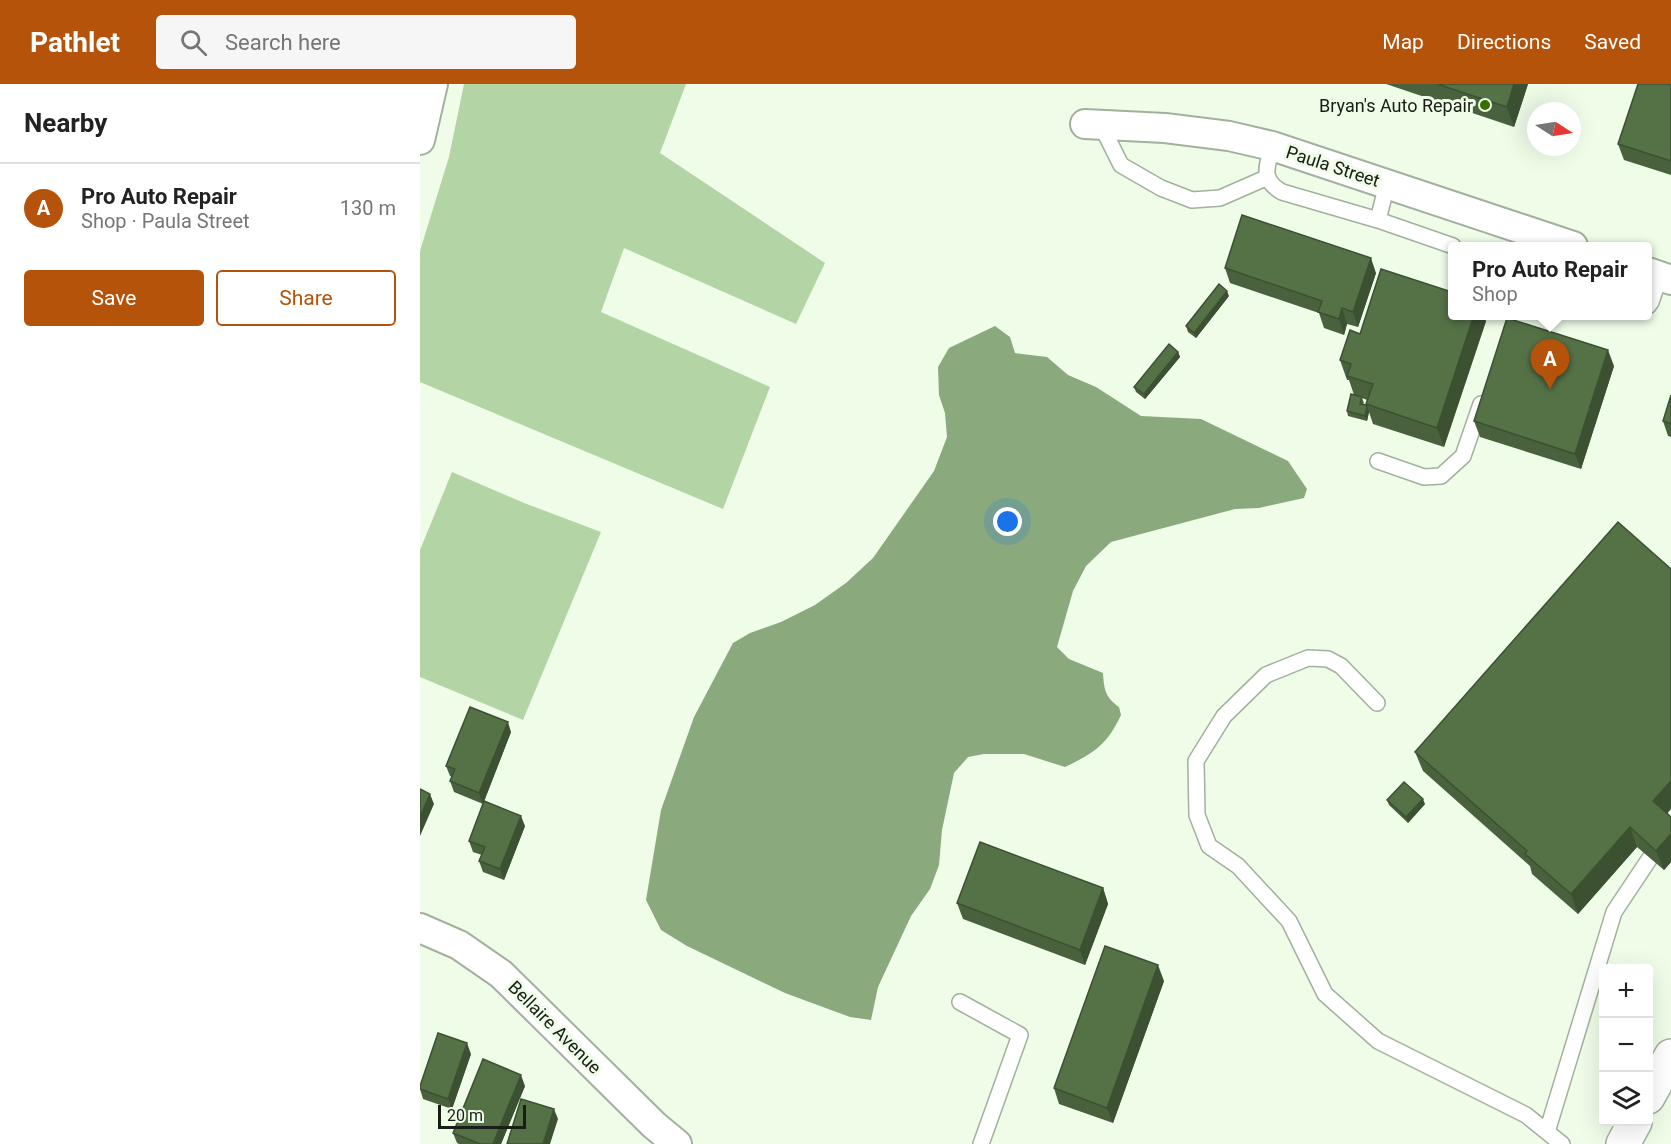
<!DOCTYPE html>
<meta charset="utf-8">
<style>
:root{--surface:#fff;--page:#f6f6f6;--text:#222;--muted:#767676;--line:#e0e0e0;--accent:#b45309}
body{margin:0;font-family:Roboto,sans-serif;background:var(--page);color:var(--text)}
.controls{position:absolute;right:18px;bottom:18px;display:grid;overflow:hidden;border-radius:6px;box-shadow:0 6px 24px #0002}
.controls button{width:54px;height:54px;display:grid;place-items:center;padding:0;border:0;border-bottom:2px solid var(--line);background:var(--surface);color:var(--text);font:30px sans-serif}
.compass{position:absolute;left:1107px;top:18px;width:54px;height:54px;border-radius:50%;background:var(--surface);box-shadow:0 6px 24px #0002;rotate:102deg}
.scale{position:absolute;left:18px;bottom:15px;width:88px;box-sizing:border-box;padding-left:6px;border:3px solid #181d16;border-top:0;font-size:16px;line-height:21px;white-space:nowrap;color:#181d16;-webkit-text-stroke:4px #eefce8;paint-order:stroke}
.you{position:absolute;left:588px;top:438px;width:21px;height:21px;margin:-15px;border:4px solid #fff;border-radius:50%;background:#1a73e8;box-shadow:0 0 0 9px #1a73e833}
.badge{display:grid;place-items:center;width:39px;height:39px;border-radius:50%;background:var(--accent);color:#fff;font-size:20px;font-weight:700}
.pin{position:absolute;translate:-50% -50px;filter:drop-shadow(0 2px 3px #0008)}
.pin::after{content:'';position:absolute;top:32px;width:21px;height:18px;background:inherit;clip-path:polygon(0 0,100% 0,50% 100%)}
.popup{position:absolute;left:1028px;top:158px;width:204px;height:78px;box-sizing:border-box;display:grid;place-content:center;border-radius:6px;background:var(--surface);filter:drop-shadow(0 2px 4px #0005);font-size:20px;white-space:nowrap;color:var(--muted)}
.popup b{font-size:22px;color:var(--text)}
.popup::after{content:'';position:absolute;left:50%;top:100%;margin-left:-12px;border:12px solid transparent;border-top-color:var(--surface)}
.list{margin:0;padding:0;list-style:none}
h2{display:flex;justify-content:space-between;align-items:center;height:78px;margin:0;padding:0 24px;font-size:26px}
h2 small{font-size:20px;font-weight:400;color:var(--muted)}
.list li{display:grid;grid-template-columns:39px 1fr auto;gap:18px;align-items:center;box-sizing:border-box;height:90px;padding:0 24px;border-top:2px solid var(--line)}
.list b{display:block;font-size:22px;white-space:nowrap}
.list p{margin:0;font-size:20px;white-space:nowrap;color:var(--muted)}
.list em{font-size:20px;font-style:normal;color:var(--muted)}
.actions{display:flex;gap:12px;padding:18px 24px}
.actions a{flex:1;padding:14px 0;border:2px solid var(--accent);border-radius:6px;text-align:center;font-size:21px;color:var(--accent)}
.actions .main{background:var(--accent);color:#fff}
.icon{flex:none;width:33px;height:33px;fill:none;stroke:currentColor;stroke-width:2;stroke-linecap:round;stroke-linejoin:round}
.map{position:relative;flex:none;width:1251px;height:1060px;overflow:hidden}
header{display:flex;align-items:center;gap:36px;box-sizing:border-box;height:84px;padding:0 30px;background:var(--accent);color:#fff}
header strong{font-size:28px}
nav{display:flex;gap:33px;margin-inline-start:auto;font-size:21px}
.search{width:420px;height:54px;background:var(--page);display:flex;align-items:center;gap:15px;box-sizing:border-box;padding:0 21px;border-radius:6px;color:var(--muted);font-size:22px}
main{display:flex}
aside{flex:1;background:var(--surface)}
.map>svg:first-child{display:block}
</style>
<header>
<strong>Pathlet</strong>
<div class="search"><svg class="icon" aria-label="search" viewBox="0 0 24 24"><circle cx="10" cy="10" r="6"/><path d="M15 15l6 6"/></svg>Search here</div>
<nav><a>Map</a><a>Directions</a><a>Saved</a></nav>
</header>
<main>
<aside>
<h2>Nearby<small></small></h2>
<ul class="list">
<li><span class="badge">A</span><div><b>Pro Auto Repair</b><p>Shop · Paula Street</p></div><em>130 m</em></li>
</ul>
<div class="actions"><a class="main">Save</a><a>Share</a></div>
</aside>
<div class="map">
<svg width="1251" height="1060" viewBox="0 0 1251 1060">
<rect width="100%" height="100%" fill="#eefce8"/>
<path fill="#b3d4a5" d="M44,0H266L240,69L405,179L376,240L204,164L181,228L350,303L303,425L0,298V167L29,73Z
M32,388L104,419L181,448L103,636L0,593V466Z"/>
<path fill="#8aa97c" d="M575,242L590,253L595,269L627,273L648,291L676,303L721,332L781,335L868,377L887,405L884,414L839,424L815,425L691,458L666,482L653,507L637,563L649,575L683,589C684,605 685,613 699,623L701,631C687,661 674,669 645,683L604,670H564L548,673L534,689L522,746L519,781L510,805L491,832L458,903L451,936L430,933L365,909L267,862L241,846L226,816L241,726L274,633L313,559L330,549L361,538L395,521L426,499L453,474L514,387L527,353L525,329L519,311L518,283L529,264Z"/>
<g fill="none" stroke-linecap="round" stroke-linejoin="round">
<defs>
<path id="service" d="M681,41L701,81L741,104L772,116L800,114L848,93
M852,62C847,84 840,95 862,108L958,136L1033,162
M958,136L967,100
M1228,222L1231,218L1240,192
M958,377L1004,393L1021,392L1043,372L1061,320
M957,619L921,582L908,575L888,574L846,591L804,632L776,677L777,731L789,762L818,782L869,837L905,910L958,957L1106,1031L1142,1060
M540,918L600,951L561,1060
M1127,1048L1194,828L1230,774"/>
<path id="minor" d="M665,40L745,44L809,52L852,62L1153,162
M0,56L13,0
M1228,188L1251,196
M0,844L39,861L81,890L234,1041L257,1060"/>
<path id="tertiary" d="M1228,1013L1251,972
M1203,1060L1215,1038"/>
</defs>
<use href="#service" stroke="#a3b09d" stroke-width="18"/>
<use href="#minor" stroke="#a3b09d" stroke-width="32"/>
<use href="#tertiary" stroke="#a3b09d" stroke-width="36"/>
<use href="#service" stroke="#fff" stroke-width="15"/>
<use href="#minor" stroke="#fff" stroke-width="28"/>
<use href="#tertiary" stroke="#fff" stroke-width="33"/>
</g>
<path fill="#49623d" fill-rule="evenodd" d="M966,0H1108L1094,43Z
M1251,0V91L1204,76L1198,60Z
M805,184L956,189L938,243L927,240L924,251L904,244L899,229L810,199Z
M809,212L776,254L768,248L766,242Z
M1066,237L1024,363L953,340L949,328L947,337L928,332L927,327L934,311L929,296H927L920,276ZM942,314L947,316L946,321L943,320L944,319Z
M758,268L760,273L725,315L716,308L714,303Z
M1194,282L1161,385L1060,353L1054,337Z
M1251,311V353L1248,352L1243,337Z
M91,648L63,720L34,708L30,697L32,693L30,692L26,682Z
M995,668L1247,729L1251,733V778L1244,786L1217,763L1158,830L1112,790L1110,782L1003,687Z
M967,716L1005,720L988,739L969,721Z
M105,742L84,796L63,788L59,777L62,771L53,768L49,757Z
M683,804L688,820L665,881L543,835L537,819Z
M744,897L693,1039L639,1020L634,1004Z
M51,970L32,1025L3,1015L0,1005Z
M105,1002L81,1060H39L37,1059L33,1049Z"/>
<path fill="#3c5032" d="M1094,0H1108L1094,43L1087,23Z
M951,174L956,189L938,243L933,228Z
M807,207L809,212L776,254L774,249Z
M922,224L927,240L924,251L919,235Z
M1054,231H1064L1066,237L1024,363L1017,344Z
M1188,266L1194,282L1161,385L1155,370Z
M758,268L760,273L725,315L724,310Z
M947,323L949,328L947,337L945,332Z
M88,638L91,648L63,720L59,709Z
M1251,697V725L1241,737L1233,717Z
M10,710L14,720L0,752V733Z
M1003,715L1005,720L988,739L986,733Z
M101,732L105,742L84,796L80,785Z
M1210,743L1217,763L1158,830L1151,810Z
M1251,750V778L1244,786L1236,767Z
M683,804L688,820L665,881L660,866Z
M738,881L744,897L693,1039L687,1024Z
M47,959L51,970L32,1025L28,1015Z
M101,991L105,1002L81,1060H73Z
M134,1025L138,1035L130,1060H123Z"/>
<path fill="#557247" stroke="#3c5032" stroke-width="1.5" d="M1017,0H1094L1087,23Z
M1218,0H1251V77L1198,60Z
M822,131L951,174L933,228L922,224L919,235L898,228L902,217L805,184Z
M961,185L1032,208V231H1054L1017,344L946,320L953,300L927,292L931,280L920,276L930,246L940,250Z
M799,200L807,207L774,249L766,242Z
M1087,234L1188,266L1155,370L1054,337Z
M749,260L758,268L724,310L714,303Z
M931,310L942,313L940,320L946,321L947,323L945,332L927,327Z
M1251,311V340L1243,337Z
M1198,438L1251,485V697L1233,717L1251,733V750L1236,767L1210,743L1151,810L1105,770L1107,767L995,668Z
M50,623L88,638L59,709L30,697L35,685L26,682Z
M984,698L1003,715L986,733L967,716Z
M0,705L10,710L0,733Z
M64,717L101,732L80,785L59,777L65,763L49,757Z
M560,758L683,804L660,866L537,819Z
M685,862L738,881L687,1024L634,1004Z
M18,949L47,959L28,1015L0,1005V1002Z
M63,975L101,991L73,1060H60L33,1049Z
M101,1015L134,1025L123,1060H87Z"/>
<circle fill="#357000" stroke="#eefce8" stroke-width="2" cx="1065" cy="21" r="6"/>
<g text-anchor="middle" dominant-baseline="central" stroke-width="6" stroke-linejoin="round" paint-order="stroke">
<g font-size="18" fill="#181d16" stroke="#eefce8" text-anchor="end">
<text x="1053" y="21">Bryan's Auto Repair</text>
</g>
<g font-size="18" fill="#181d16" stroke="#eefce8">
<text transform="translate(913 82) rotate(18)">Paula Street</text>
<text transform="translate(135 943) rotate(45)">Bellaire Avenue</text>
</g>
</g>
</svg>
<div class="controls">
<button>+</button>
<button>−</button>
<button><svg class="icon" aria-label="layers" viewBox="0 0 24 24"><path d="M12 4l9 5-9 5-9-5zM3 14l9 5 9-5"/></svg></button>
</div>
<svg class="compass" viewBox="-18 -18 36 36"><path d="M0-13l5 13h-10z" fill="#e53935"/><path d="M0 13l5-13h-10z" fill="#767676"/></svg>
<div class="scale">20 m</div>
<div class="you"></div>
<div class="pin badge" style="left:1130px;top:305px">A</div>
<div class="popup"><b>Pro Auto Repair</b>Shop</div>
</div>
</main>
